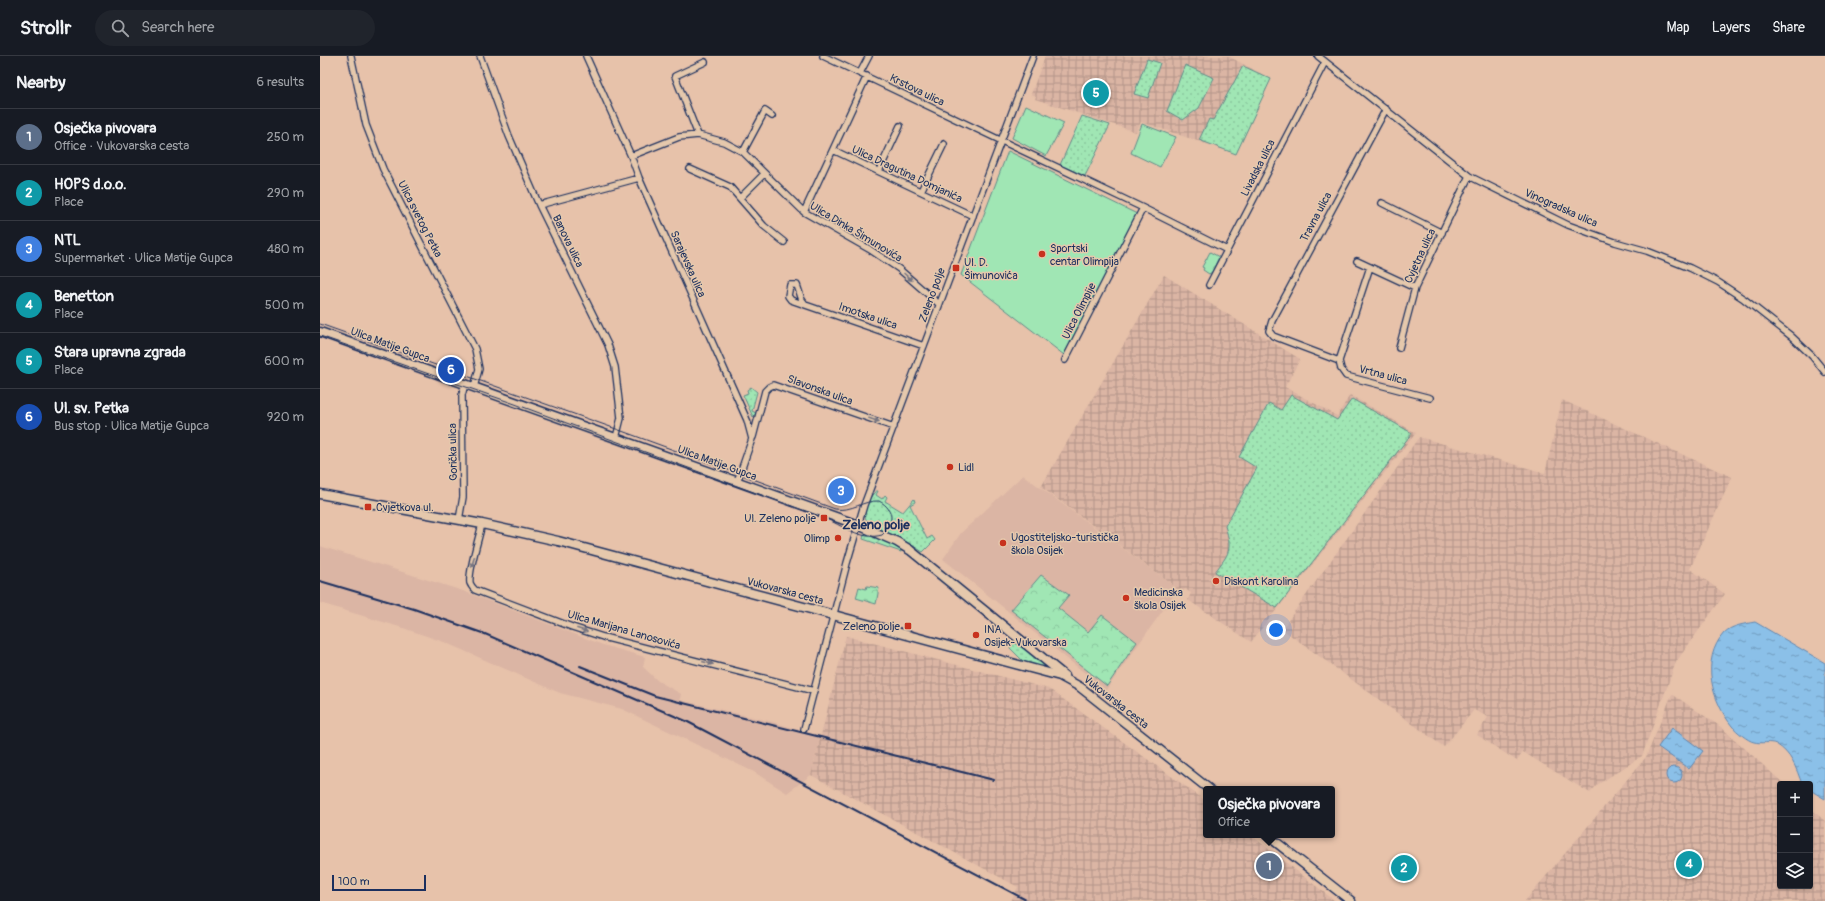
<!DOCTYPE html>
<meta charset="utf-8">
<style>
:root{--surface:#171b24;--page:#20242c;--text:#f1f3f6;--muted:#9ea1a6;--line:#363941;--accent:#c8321e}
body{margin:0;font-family:Pangolin,sans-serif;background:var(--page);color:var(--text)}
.controls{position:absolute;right:12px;bottom:12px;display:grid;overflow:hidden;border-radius:4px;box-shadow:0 1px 3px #0004}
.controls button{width:36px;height:36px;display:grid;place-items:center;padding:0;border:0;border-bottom:1px solid var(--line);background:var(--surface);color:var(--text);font:20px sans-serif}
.scale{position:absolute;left:12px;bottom:10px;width:94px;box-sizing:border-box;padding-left:4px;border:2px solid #1b2f5e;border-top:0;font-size:11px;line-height:14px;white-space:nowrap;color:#1b2f5e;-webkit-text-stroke:3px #e5c8ac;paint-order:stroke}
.you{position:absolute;left:956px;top:574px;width:14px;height:14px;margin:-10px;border:3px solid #fff;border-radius:50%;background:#1a73e8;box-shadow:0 0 0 6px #1a73e833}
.badge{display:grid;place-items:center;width:26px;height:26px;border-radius:50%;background:var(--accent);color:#fff;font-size:13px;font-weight:700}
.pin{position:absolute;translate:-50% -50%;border:2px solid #fff;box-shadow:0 1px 4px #0006}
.popup{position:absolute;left:883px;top:730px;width:132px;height:52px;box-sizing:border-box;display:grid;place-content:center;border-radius:4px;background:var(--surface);filter:drop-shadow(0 1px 3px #0005);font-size:13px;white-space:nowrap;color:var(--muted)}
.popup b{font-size:15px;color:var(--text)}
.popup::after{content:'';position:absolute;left:50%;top:100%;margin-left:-8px;border:8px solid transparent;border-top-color:var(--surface)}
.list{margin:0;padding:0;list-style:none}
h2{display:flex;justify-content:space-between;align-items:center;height:52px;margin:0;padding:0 16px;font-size:17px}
h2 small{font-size:13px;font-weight:400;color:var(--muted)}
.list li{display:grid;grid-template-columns:26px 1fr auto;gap:12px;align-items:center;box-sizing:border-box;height:56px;padding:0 16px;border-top:1px solid var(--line)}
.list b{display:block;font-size:15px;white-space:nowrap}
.list p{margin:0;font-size:13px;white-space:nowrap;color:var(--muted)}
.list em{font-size:13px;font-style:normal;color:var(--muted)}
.icon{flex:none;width:22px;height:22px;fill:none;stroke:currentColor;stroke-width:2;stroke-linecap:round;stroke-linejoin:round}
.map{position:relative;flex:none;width:1505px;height:845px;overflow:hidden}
header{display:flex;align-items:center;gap:24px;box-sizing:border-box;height:56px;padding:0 20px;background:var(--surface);border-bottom:1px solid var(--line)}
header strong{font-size:19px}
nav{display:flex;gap:22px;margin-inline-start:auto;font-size:14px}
.search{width:280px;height:36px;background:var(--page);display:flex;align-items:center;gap:10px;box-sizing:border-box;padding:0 14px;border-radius:22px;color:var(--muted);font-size:15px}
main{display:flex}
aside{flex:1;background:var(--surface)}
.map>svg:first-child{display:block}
</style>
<header>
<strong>Strollr</strong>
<div class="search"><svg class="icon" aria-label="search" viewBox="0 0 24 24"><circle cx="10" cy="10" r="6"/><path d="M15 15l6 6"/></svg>Search here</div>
<nav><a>Map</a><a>Layers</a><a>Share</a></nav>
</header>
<main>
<aside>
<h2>Nearby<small>6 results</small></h2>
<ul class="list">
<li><span class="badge" style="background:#5c6f8a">1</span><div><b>Osječka pivovara</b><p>Office · Vukovarska cesta</p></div><em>250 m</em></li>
<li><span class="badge" style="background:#0f9aa8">2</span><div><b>HOPS d.o.o.</b><p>Place</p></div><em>290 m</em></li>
<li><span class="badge" style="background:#3f7fe0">3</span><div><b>NTL</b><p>Supermarket · Ulica Matije Gupca</p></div><em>480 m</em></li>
<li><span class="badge" style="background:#0f9aa8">4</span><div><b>Benetton</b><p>Place</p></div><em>500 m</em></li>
<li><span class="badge" style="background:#0f9aa8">5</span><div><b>Stara upravna zgrada</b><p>Place</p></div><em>600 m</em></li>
<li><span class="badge" style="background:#1a4fb4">6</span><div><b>Ul. sv. Petka</b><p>Bus stop · Ulica Matije Gupca</p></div><em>920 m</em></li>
</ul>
</aside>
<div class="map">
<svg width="1505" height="845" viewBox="0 0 1505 845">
<defs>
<pattern id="industrial-grid" width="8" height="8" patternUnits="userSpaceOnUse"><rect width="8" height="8" fill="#dbb5a4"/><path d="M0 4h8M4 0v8" fill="none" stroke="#b19489"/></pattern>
<pattern id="grass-dots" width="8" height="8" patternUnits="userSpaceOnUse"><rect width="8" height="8" fill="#a0e6b4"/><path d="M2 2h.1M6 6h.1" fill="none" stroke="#89c69d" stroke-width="1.8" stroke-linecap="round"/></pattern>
<pattern id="park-crowns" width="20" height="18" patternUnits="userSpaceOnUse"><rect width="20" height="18" fill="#a0e6b4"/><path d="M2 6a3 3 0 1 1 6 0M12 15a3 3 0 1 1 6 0" fill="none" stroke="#89c69d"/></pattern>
<pattern id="water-ripples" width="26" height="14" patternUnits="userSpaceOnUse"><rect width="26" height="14" fill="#8bc0e8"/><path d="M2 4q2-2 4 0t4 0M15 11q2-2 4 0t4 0" fill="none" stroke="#719cbf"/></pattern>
</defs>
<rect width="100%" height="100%" fill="#e7c2aa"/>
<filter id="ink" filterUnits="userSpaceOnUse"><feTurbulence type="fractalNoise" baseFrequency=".025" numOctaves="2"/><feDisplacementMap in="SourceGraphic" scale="8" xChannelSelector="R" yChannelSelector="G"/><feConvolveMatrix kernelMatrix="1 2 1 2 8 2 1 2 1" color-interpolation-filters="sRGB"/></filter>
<g filter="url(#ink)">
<path fill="#dbb5a4" d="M703,419L858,533L786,634L623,503L641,477Z
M0,490L143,535L283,589L325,601L323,611L338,625L361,638L360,644L449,665L501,680L491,719L467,737L434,716L302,653L240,637L124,586L83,572L0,547Z"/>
<path fill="url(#industrial-grid)" d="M725,0H908L951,23L916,98L821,66L816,76L715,43L716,40L711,38Z
M844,219L980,303L965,331L1017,360L1030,339L1096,377L931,586L868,544L871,537L865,533L862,536L858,533L721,431Z
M1242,344L1412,421L1370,513L1405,538L1356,606L1322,700L1277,729L1270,737L1203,696L1197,705L1157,679L1168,661L1154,654L1124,691L962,573L1099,381L1225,417Z
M526,580L729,633L886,745V779H931L1015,845H691L698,831L491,719Z
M1352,638L1401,671L1464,728H1460V830H1490V752L1505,765V845H1205L1326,701Z"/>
<path fill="url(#grass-dots)" stroke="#5e8a89" d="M827,3L840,7L828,42L814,38Z
M865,9L894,22L879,52L863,64L847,55Z
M923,10L951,23L916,98L879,84L889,63L893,64Z
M762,60L790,69L765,120L740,109Z
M431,331L437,336L432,355L436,357L433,361L423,339L428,337L427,334Z
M971,339L1017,364L1032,343L1092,377L957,552L895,516C909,497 913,495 905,470L937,412L919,401L949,347L961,354Z
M556,435H558L556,439L562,443L565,439L567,441L565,445L583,456L594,443L595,446L590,449L607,483L612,480L615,484L603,496L580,482L550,469C548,466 546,464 545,461C543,454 551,438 556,435Z
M549,477L581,493V496L543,483L544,479Z
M692,585L707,593L730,613L704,606L690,592Z"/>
<path fill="url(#park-crowns)" stroke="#5e8a89" d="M890,196L899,201L892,216L889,218L883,214L884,212L882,211Z
M721,519L749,539L738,552L768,576L782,559L817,586L787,630L691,554Z
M547,530L559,532L556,548L536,542L539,531L546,533Z"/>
<path fill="#a0e6b4" stroke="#5e8a89" d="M706,49L744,67L726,100L692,82Z
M822,68L856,81L840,111L811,97Z
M688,95L817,158L744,299L641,219Z"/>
<path fill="url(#water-ripples)" stroke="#5e86b1" d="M1435,566L1505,607V743L1490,734V728H1482C1476,712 1472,698 1456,688C1450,685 1441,688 1434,686C1428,685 1416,675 1412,670C1392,645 1380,604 1404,577C1412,569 1425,568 1435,566Z
M1352,672L1383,695L1369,713L1338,691Z
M1346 719a8 8 0 1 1 16 0a8 8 0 1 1-16 0Z"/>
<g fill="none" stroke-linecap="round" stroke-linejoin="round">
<defs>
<path id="minor" d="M31,0L46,69L63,113L155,293L159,313L154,331
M160,0L189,80L219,149L288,289L295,311L301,362L296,382
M266,0L311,100L319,122L427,364L432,383L417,426
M503,0L823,152L907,194
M998,0L1149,120L1248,169L1295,186L1327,195L1370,212L1398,226L1424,243L1471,280L1492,300L1505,316
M540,17L549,0
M1066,53L952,265L949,275L953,280L1019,305L1021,313L1026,320L1110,342
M378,79L355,20L385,6
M513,94L653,160
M423,96L445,55L452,60
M311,100L359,81L378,79L404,86L423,96L484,156L549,193L579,213L619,248
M370,113L410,131L444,170L464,186
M559,115L580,70
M601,135L624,88
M420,142L444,118
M1062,147L1122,177
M219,149L319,122
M484,156L547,20
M1037,205L1095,232
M889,229L1005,6
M485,248L482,244L477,229H470L468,240L471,244L604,290
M1079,292L1095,232L1149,120
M745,304L823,152
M1019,305L1050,211
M433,381L445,335L449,331L453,329L574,371
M139,464L143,441L142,339L145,328
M162,468C159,482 148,515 150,527C151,530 153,532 155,534L252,571L283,581L494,635
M484,673L527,507L544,449L713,0"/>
<path id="secondary" d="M0,276L538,469L577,486L590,494L745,620
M0,438L162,468L238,485L740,620L760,631L889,733
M947,779L1031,845"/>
</defs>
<use href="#minor" stroke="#1b2f5e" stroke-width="8"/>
<use href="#secondary" stroke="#1b2f5e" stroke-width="11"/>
<use href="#minor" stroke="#e5c8ac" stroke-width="5.5"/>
<use href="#secondary" stroke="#e5c8ac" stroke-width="8"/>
<path stroke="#1b2f5e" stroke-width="1" d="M0,268L299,374L515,453C532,456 543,444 559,445C575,453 574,468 562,479C541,485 522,469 504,462L195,348L0,280"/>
<path stroke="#1b2f5e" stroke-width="2" d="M0,525L94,553L165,578L366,665L708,845
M260,610L335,640L674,724"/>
</g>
<defs><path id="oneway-solid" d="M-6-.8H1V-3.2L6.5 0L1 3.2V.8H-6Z"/></defs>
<g fill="#767481">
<use href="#oneway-solid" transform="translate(588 221) rotate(42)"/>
<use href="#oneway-solid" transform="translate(554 364) rotate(19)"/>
<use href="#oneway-solid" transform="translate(153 506) rotate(104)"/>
<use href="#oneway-solid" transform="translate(262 574) rotate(18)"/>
<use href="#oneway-solid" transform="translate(388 607) rotate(14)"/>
</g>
</g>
<g fill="#c8321e" stroke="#e5c8ac" stroke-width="1.5">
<circle cx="722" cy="198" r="4"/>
<rect x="632" y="208" width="8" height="8" rx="2"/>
<circle cx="630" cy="411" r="4"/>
<rect x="44" y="447" width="8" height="8" rx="2"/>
<rect x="500" y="458" width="8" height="8" rx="2"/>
<circle cx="518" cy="482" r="4"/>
<circle cx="683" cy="487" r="4"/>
<circle cx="896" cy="525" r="4"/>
<circle cx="806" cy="542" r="4"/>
<rect x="584" y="566" width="8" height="8" rx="2"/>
<circle cx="656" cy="579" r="4"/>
</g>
<g text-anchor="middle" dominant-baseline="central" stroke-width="3" stroke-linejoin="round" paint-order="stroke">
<g font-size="11" fill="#1b2f5e" stroke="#e5c8ac">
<text transform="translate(597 34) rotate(26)">Krstova ulica</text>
<text transform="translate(938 112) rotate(-63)">Livadska ulica</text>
<text transform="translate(587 118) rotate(25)">Ulica Dragutina Domjanića</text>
<text transform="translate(1241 152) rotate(24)">Vinogradska ulica</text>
<text transform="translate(996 161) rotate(-62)">Travna ulica</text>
<text transform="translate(100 163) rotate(63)">Ulica svetog Petka</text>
<text transform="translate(536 176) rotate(31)">Ulica Dinka Šimunovića</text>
<text transform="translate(248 185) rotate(64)">Banova ulica</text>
<text transform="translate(1100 200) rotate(-65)">Cvjetna ulica</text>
<text transform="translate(368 208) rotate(66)">Sarajevska ulica</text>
<text transform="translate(612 239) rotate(-70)">Zeleno polje</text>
<text transform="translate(759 255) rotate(-63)">Ulica Olimpije</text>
<text transform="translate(548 260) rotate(19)">Imotska ulica</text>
<text transform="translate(70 289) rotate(20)">Ulica Matije Gupca</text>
<text transform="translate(1063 319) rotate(15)">Vrtna ulica</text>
<text transform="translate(500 334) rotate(20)">Slavonska ulica</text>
<text transform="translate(133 396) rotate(-91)">Gorička ulica</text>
<text transform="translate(397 407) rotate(20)">Ulica Matije Gupca</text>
<text transform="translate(465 535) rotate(15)">Vukovarska cesta</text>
<text transform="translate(304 574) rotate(16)">Ulica Marijana Lanosovića</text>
<text transform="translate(796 646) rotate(38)">Vukovarska cesta</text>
</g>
<g font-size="11" fill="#1b2f5e" stroke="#e5c8ac" text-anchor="start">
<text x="730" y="192">Sportski<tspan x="730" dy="13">centar Olimpija</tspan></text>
<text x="644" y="206">Ul. D.<tspan x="644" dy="13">Šimunovića</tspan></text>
<text x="638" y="411">Lidl</text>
<text x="56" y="451">Cvjetkova ul.</text>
<text x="496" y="462" text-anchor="end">Ul. Zeleno polje</text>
<text x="691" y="481">Ugostiteljsko-turistička<tspan x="691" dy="13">škola Osijek</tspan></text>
<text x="510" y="482" text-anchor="end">Olimp</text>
<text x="904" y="525">Diskont Karolina</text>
<text x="814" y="536">Medicinska<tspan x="814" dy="13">škola Osijek</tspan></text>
<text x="580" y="570" text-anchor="end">Zeleno polje</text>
<text x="664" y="573">INA<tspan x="664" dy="13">Osijek-Vukovarska</tspan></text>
</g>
<g font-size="13" font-weight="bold" fill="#1b2f5e" stroke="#e5c8ac">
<text x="556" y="469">Zeleno polje</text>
</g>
</g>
</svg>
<div class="controls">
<button>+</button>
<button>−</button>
<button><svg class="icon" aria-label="layers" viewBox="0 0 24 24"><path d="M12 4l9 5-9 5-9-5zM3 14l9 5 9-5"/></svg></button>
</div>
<div class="scale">100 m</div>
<div class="you"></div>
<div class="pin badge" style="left:949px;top:810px;background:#5c6f8a">1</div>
<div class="popup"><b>Osječka pivovara</b>Office</div>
<div class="pin badge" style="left:1084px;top:812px;background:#0f9aa8">2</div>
<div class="pin badge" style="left:521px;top:435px;background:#3f7fe0">3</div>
<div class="pin badge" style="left:1369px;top:808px;background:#0f9aa8">4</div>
<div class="pin badge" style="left:776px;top:37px;background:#0f9aa8">5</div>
<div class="pin badge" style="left:131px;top:314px;background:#1a4fb4">6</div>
</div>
</main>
